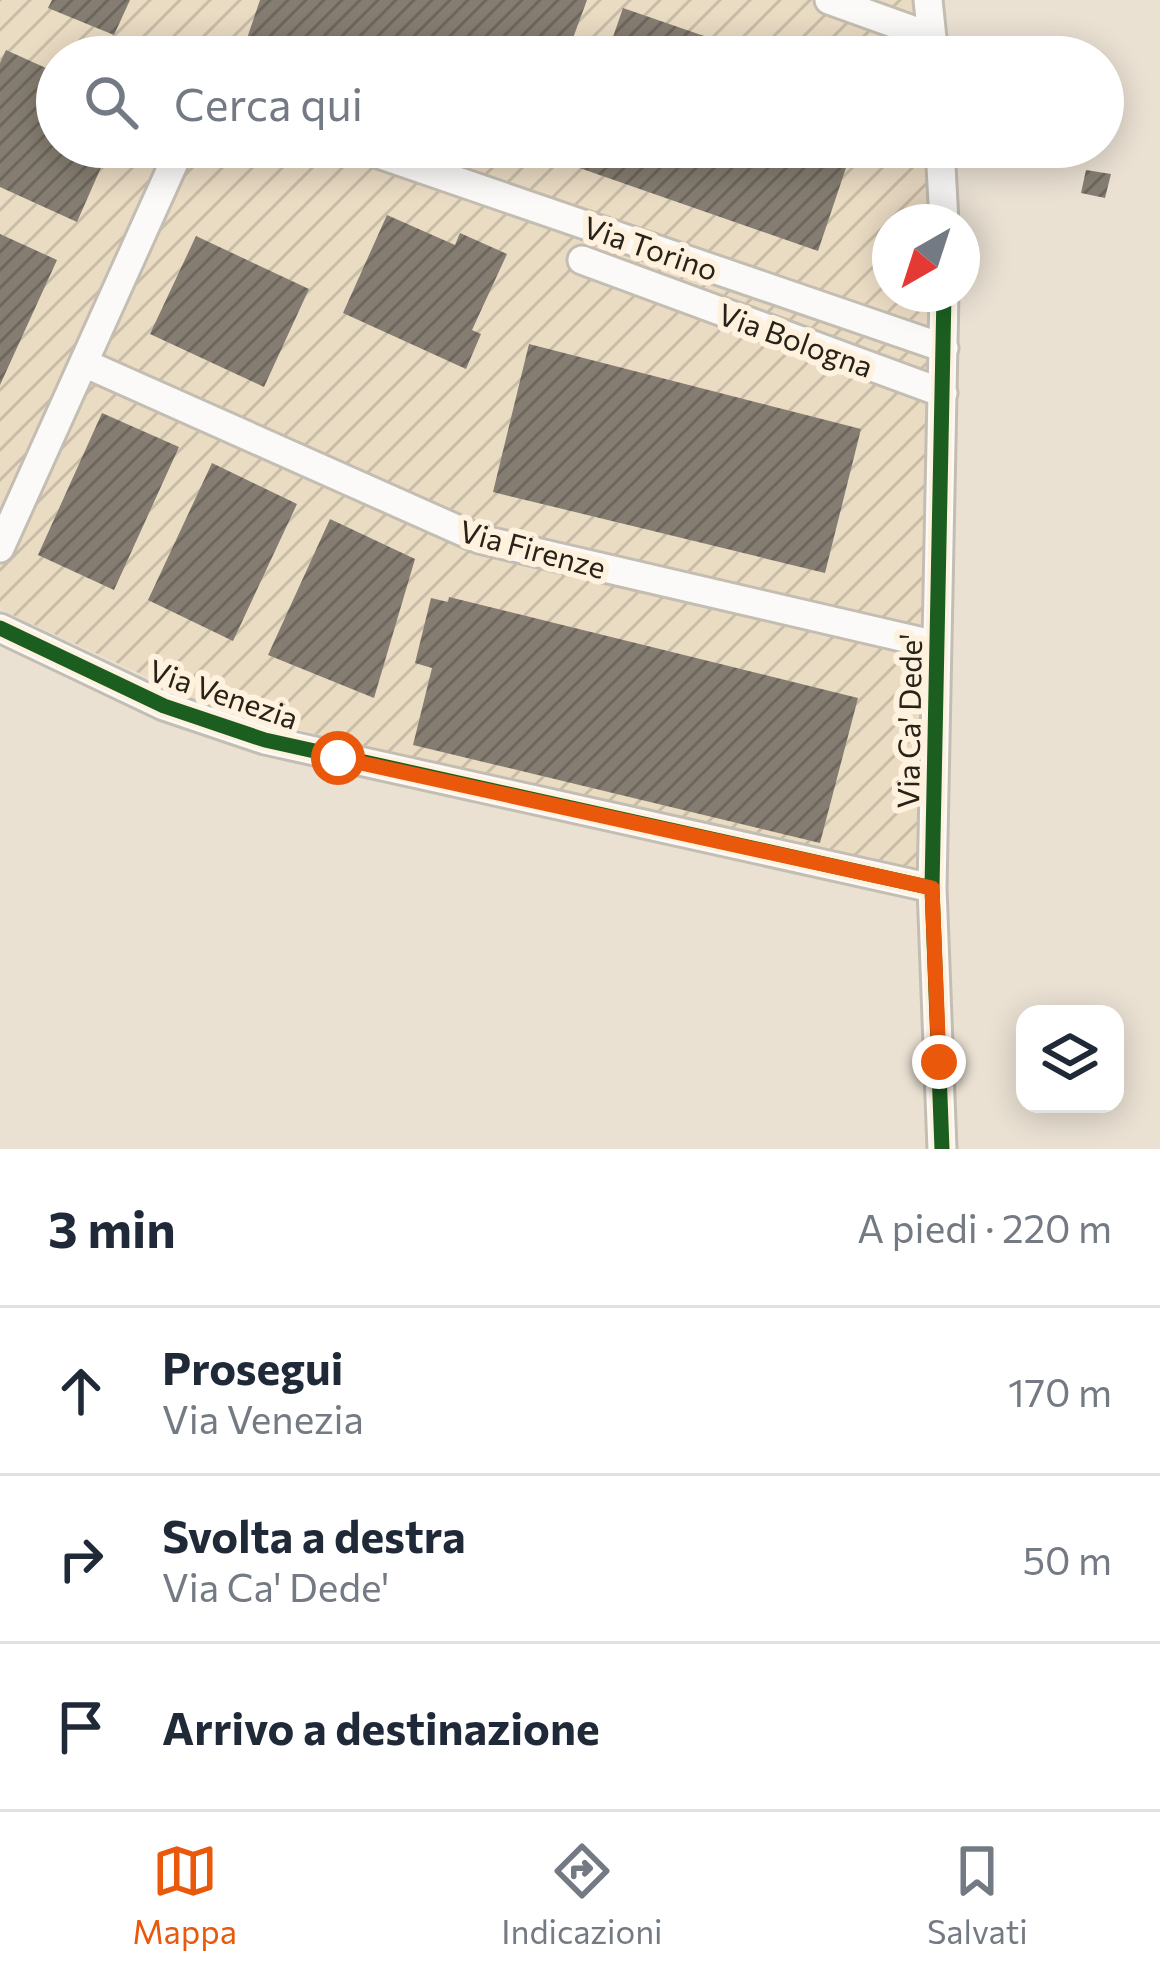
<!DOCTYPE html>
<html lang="it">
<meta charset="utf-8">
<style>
:root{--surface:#fff;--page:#f6f6f7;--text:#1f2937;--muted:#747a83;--line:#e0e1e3;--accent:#ea580c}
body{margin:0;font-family:Commissioner,sans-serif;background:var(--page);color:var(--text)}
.controls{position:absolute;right:36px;bottom:36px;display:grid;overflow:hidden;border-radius:24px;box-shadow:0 6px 30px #0003}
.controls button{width:108px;height:108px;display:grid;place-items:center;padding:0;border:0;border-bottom:3px solid var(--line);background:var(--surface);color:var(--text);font:60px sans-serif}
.compass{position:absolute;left:872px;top:204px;width:108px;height:108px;border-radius:50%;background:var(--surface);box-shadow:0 6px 30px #0003;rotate:219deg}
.stop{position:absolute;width:36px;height:36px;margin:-27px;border:9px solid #ea580c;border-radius:50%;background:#fff}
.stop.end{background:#ea580c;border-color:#fff;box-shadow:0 3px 12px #0008}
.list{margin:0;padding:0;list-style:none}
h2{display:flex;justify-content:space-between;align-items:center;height:156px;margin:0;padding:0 48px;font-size:51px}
h2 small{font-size:39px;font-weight:400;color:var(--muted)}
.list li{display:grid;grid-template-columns:78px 1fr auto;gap:36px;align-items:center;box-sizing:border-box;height:168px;padding:0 48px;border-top:3px solid var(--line)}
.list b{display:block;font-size:45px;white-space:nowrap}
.list p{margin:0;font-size:39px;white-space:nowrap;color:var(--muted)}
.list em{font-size:39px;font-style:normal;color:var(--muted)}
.icon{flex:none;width:66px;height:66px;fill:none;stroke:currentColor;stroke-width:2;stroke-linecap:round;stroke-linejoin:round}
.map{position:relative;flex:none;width:1160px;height:1149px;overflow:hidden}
.search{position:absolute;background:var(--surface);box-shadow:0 6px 30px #0003;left:36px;right:36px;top:36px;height:132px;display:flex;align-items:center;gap:30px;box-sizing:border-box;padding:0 42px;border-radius:66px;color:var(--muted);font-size:45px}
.sheet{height:660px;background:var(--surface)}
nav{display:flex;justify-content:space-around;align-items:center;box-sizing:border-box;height:168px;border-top:3px solid var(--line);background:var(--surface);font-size:33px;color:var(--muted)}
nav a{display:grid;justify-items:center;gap:6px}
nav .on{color:var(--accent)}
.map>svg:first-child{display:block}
</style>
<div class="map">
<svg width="1160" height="1149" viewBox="0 0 1160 1149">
<defs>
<pattern id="industrial-furrows" width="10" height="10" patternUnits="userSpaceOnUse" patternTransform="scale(3)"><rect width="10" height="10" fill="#eadbc3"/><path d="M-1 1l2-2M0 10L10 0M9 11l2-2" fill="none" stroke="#c9bca7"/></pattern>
<pattern id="building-hatch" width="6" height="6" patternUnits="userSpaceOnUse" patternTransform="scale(3)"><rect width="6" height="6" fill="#857d71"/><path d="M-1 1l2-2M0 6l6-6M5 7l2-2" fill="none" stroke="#6d665c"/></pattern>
</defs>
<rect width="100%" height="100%" fill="#eae1d3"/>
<path fill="url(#industrial-furrows)" d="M0,0H914L923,57H57V147H930L932,222H890V294H934L917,899L206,704L0,609Z"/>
<path fill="url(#building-hatch)" d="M52,0H130L114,35L48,8Z
M260,0H587L566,57H255L242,53Z
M623,8L762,56V57H606Z
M6,50L57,73V147H110L77,222L0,187V63Z
M574,147H853L818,251L568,164Z
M1086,170L1111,174L1105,198L1081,193Z
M387,215L455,245L460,233L507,254L472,330L481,334L466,369L343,313Z
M0,234L57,260L0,385Z
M196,236L309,289L264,387L150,334Z
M529,344L861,429L825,573L493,492Z
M102,413L179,447L114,590L38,555Z
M212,463L297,504L233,641L148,600Z
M330,519L415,559L374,698L268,655Z
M449,597L858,698L820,843L413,745L432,668L415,663L431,598L448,602Z"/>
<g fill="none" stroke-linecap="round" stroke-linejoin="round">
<defs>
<path id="minor" d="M829,0L932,37
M928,0L934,57
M358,147L944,348
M940,147L944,222
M582,260L943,393
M84,363L479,539L936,645
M0,548L181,147
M0,628L164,706L265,740L932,888
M942,1149L932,888L944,294"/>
</defs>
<use href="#minor" stroke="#c4bdb2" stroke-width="33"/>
<use href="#minor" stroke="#fcfaf8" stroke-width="27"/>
<defs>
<path id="cycleway" d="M0,628L164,706L265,740L932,888
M942,1149L932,888L944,294"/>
</defs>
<use href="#cycleway" stroke="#fef1dd" stroke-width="22"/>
<use href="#cycleway" stroke="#1b5e20" stroke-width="15"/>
</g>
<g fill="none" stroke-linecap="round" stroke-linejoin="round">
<path stroke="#ea580c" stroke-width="15" d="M338,758L932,888L939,1062"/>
</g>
<g text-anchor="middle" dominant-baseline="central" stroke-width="12" stroke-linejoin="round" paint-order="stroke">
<g font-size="30" fill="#282219" stroke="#fef1dd">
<text transform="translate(651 247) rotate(19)">Via Torino</text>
<text transform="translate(796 339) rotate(20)">Via Bologna</text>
<text transform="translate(533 548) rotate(15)">Via Firenze</text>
<text transform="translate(224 693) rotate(19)">Via Venezia</text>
<text transform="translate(908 721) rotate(-89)">Via Ca' Dede'</text>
</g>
</g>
</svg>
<div class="controls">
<button><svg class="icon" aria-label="layers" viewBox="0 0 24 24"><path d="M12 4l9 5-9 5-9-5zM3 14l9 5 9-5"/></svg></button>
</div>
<svg class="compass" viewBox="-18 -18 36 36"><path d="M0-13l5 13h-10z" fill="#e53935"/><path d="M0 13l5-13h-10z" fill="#747a83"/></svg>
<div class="stop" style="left:338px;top:758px"></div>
<div class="stop end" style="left:939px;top:1062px"></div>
<div class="search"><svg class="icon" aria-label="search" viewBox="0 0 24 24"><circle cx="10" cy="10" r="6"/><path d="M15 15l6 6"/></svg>Cerca qui</div>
</div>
<section class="sheet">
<h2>3 min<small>A piedi · 220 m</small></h2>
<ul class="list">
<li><svg class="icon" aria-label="ahead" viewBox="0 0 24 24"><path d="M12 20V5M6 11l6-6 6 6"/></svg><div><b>Prosegui</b><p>Via Venezia</p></div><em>170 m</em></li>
<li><svg class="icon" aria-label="right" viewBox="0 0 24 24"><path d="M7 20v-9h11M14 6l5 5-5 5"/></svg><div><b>Svolta a destra</b><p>Via Ca' Dede'</p></div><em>50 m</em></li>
<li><svg class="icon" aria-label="arrive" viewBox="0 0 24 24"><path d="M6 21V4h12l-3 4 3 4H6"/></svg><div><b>Arrivo a destinazione</b></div></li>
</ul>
</section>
<nav>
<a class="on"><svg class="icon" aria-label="map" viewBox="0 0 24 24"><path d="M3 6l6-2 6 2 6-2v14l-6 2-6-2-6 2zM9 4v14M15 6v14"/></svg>Mappa</a>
<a><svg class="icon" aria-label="directions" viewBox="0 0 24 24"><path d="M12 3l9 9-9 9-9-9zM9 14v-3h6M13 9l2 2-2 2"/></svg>Indicazioni</a>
<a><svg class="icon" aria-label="saved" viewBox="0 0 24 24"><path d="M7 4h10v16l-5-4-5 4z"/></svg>Salvati</a>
</nav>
